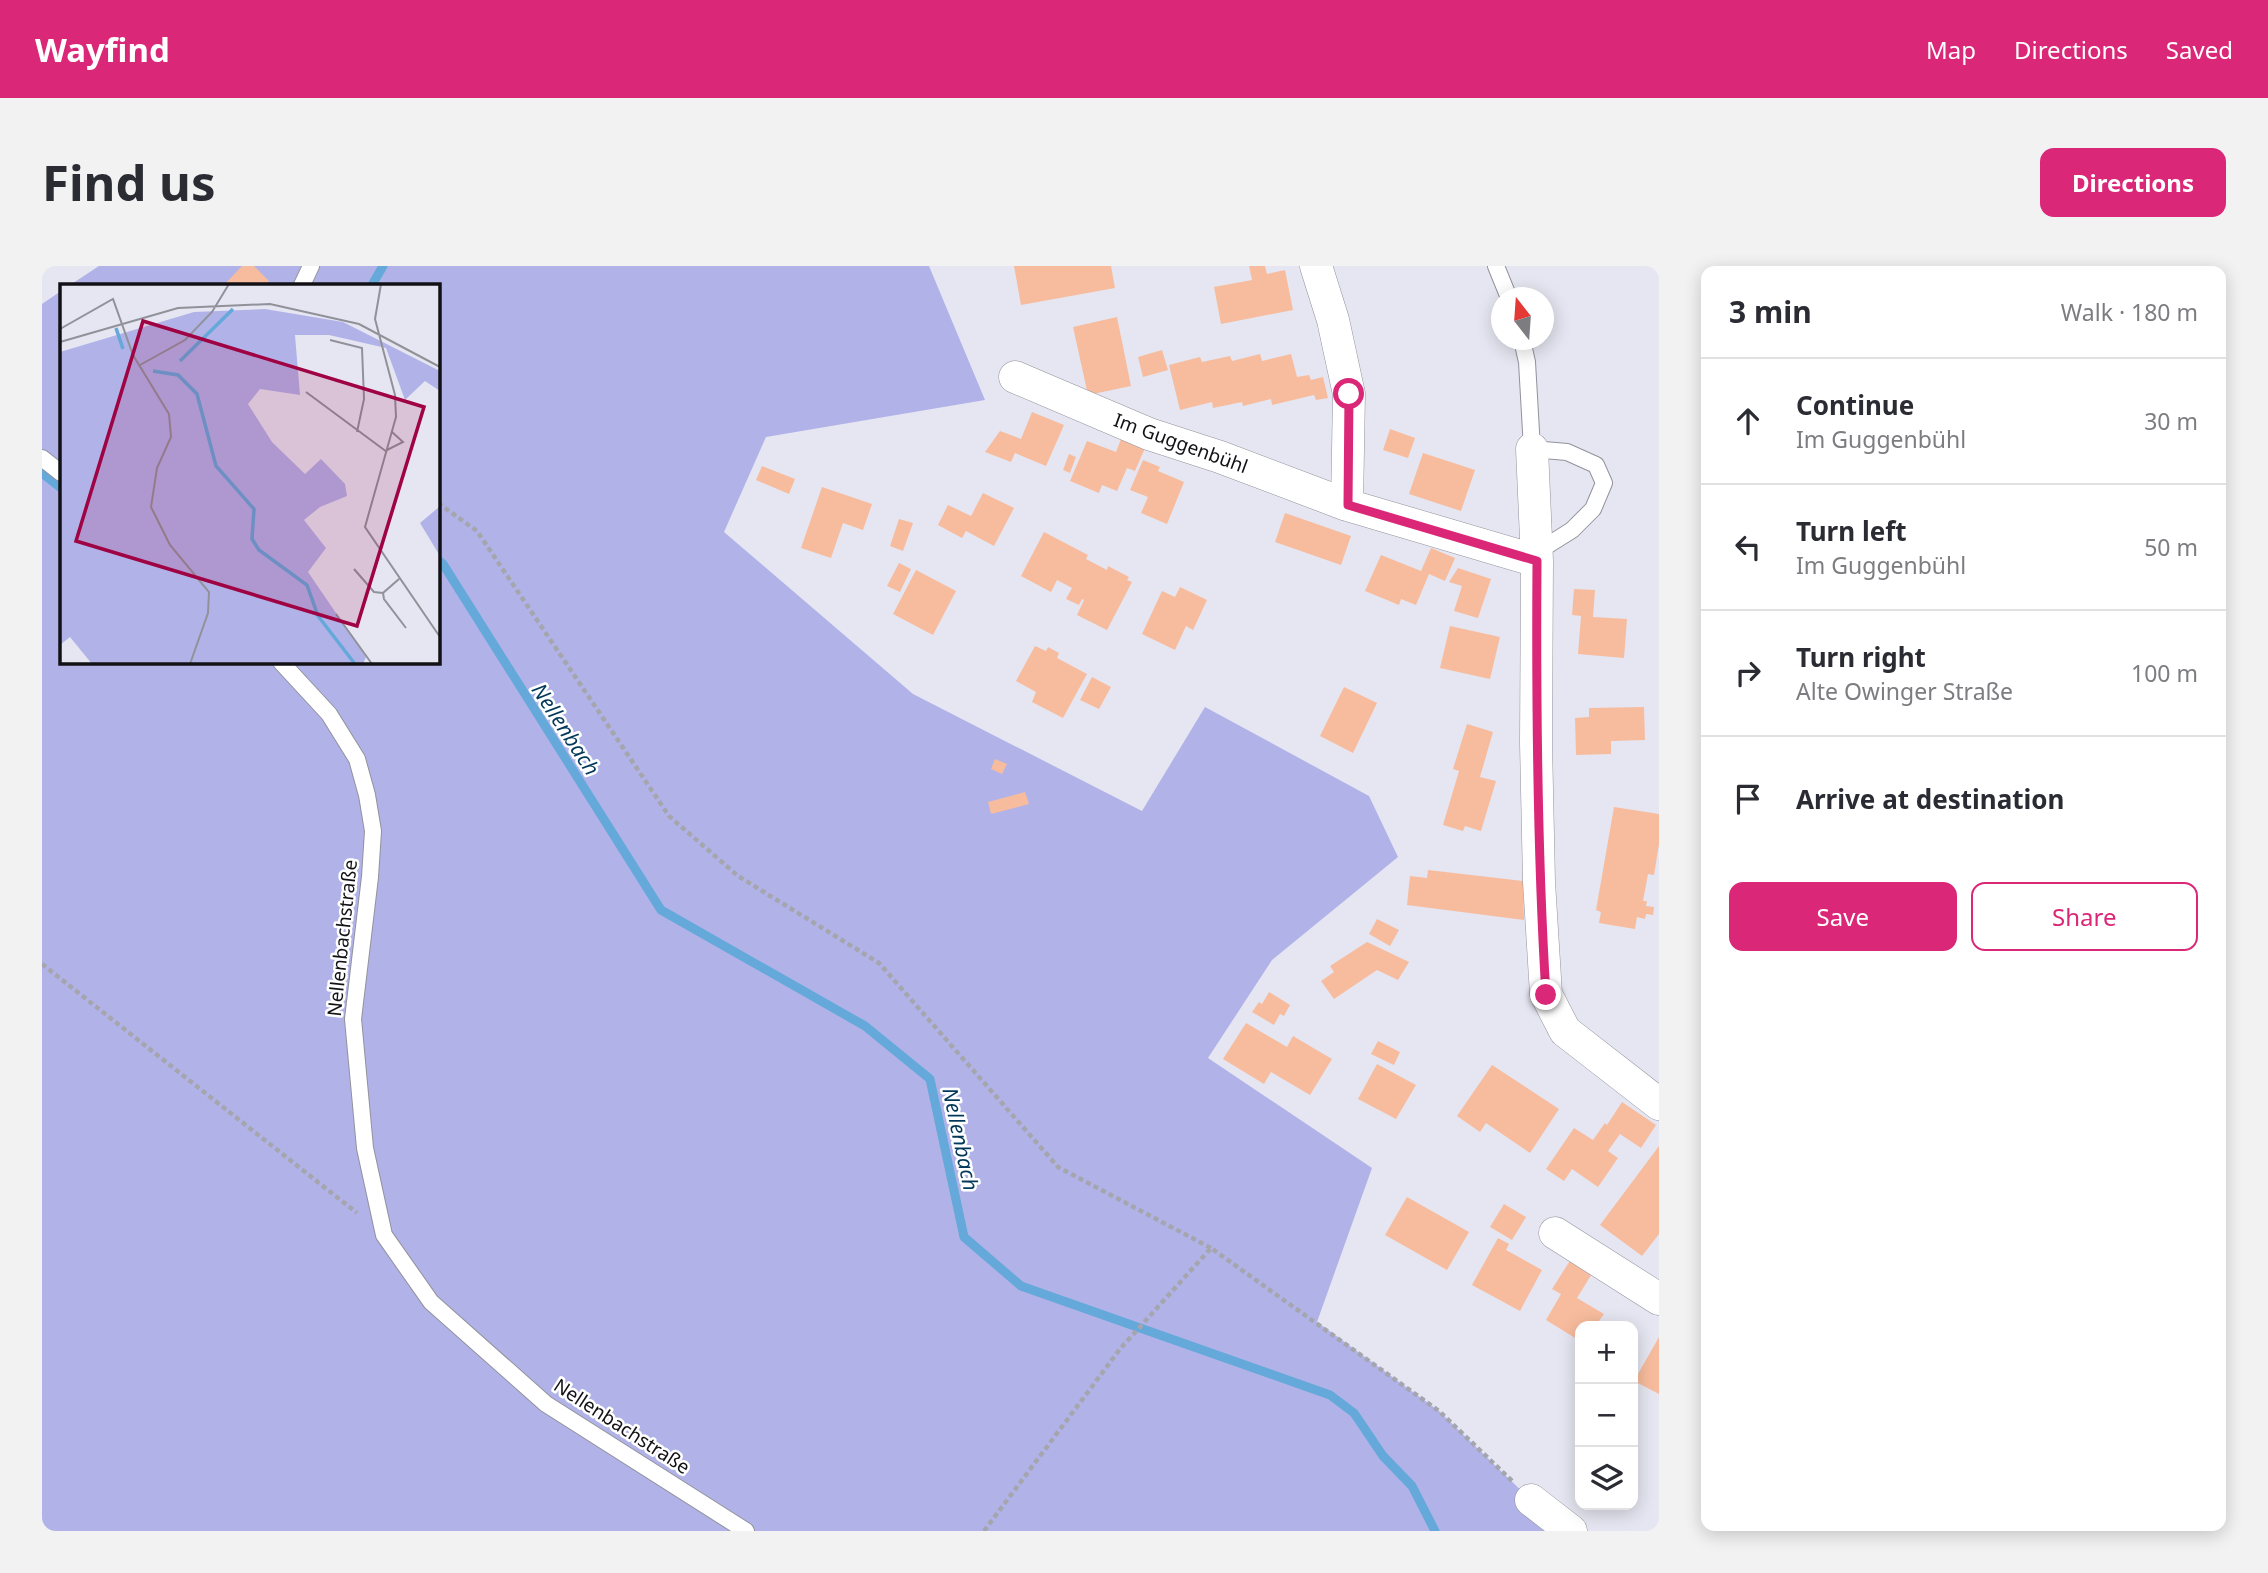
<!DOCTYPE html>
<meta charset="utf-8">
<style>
:root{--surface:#fff;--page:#f2f2f3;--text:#2b2b33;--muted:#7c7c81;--line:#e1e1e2;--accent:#db2777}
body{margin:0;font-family:"Noto Sans",sans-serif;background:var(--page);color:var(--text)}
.controls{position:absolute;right:21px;bottom:21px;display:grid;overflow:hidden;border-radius:14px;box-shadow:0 4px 18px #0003}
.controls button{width:63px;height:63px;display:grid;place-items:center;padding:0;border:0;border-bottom:2px solid var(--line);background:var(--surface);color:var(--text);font:35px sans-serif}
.compass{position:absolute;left:1449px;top:21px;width:63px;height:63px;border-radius:50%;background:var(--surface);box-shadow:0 4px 18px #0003;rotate:343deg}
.stop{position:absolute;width:21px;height:21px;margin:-16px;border:5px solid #db2777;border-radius:50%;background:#fff}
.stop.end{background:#db2777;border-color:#fff;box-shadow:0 2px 7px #0008}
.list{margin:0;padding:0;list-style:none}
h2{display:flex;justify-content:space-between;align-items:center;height:91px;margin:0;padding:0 28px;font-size:30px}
h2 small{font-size:23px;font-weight:400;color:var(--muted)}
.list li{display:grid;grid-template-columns:46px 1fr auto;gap:21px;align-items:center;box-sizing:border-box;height:126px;padding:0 28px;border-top:2px solid var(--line)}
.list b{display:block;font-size:26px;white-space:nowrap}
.list p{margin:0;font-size:23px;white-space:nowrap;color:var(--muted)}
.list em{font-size:23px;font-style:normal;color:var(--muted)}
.actions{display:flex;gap:14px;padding:21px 28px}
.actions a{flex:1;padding:16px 0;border:2px solid var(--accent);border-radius:14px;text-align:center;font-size:24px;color:var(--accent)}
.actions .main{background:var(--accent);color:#fff}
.icon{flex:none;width:38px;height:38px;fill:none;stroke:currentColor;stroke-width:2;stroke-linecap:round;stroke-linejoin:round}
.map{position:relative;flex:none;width:1617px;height:1265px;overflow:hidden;border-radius:14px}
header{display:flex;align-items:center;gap:42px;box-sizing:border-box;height:98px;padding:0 35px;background:var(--accent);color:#fff}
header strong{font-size:33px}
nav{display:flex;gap:38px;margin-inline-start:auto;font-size:24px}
.intro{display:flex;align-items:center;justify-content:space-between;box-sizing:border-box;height:168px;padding:0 42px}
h1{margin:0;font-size:49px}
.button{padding:18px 32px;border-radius:14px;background:var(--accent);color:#fff;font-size:24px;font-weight:700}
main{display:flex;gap:42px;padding:0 42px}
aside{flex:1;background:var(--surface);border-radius:14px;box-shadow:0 4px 18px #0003}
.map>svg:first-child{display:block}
</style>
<header>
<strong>Wayfind</strong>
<nav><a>Map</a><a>Directions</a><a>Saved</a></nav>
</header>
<div class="intro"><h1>Find us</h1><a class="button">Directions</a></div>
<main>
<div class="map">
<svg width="1617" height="1265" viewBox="0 0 1617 1265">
<rect width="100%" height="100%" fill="#e5e6f1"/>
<path fill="#b1b3e8" d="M57,0H887L943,134L724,171L682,266L871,428L1100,545L1163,441L1327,530L1356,591L1230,694L1166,792L1330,902L1275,1056L1397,1145L1489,1234L1529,1265H0V38L19,25V396H396V19H28Z"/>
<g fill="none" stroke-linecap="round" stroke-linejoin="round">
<path stroke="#65a8da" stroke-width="9" d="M330,19L341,0
M0,207L19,222
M396,294L401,298L619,644L823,760L888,813L922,971L979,1020L1288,1129L1312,1147L1341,1190L1370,1220L1393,1265"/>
</g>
<path fill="#f7bc9d" d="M200,0H212L227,15L222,19H182Z
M972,0H1069L1073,22L979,39Z
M1207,0H1223L1225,8L1243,4L1251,44L1179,58L1172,21L1210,14Z
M1075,51L1089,120L1046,129L1031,61Z
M1120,84L1126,104L1101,111L1096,91Z
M1218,88L1220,95L1249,88L1255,111L1267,109L1269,114L1281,111L1286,132L1274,134L1272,129L1230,139L1229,133L1201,140L1200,136L1171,142L1170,136L1138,144L1127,99L1158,91L1160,96L1188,90L1190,95Z
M990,146L1022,159L1004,200L973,187L969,196L943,186L958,165L979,173Z
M1348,163L1373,172L1366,192L1341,184Z
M1079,173L1103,182L1093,205L1085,202L1075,225L1060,219L1057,227L1028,215L1045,175L1074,186Z
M1381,187L1433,204L1419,245L1367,228Z
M1027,188L1034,191L1028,207L1021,204Z
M1101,194L1118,201L1116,205L1142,216L1125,258L1099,247L1106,231L1088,224Z
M720,200L753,213L747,228L714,214Z
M780,221L830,238L821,264L801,257L789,292L759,282Z
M941,227L972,242L952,280L924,265L920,272L896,259L906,239L929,250Z
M1243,247L1309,270L1299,299L1233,276Z
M857,253L871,257L861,285L848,280Z
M1002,266L1046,289L1044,293L1065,304L1066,300L1087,311L1085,314L1090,316L1065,364L1035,349L1042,334L1040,333L1037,339L1024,333L1030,322L1015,314L1009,326L979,310Z
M1389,282L1413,292L1403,315L1387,308L1374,339L1359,333L1357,339L1323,325L1339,289L1379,305Z
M857,297L869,303L858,326L845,320Z
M1416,302L1449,313L1436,352L1412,345L1420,320L1407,316Z
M874,304L914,325L891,369L851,348Z
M1138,321L1165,334L1151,364L1144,360L1133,384L1100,368L1120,325L1133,331Z
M1532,323L1553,324L1551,351L1585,353L1582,392L1536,388L1539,350L1530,349Z
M1408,360L1458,371L1448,413L1398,402Z
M993,380L1004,385L1006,381L1017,387L1015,392L1045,408L1021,452L990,436L994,426L974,415Z
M1050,411L1069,421L1057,443L1038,434Z
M1302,421L1335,437L1311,487L1278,470Z
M1602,441L1603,474L1569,475V488L1534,489L1533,452L1547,451V442Z
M1425,458L1451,466L1438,511L1454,515L1439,565L1423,560L1421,565L1401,559L1417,505L1411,503Z
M953,493L965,498L960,508L949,503Z
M983,526L987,538L949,548L946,536Z
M1572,541L1617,548V578L1612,609L1606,608L1601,635H1605L1604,640L1612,641L1611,649L1604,648L1603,653L1595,651L1593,663L1557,657L1559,646L1554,644Z
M1386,604L1481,615L1482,654L1365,639L1368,610L1385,612Z
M1335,653L1357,664L1348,680L1327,668Z
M1325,676L1367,696L1356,714L1335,704L1292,733L1279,715L1292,706L1288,700Z
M1227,726L1248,739L1242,750L1238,748L1232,759L1210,746L1217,736L1220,738Z
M1204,757L1245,781L1251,770L1290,793L1268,829L1229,806L1222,818L1181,793Z
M1336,775L1358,786L1352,799L1329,788Z
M1335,798L1374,819L1354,853L1316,833Z
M1450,799L1517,843L1488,887L1444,857L1438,866L1415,850Z
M1580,836L1614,859L1599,882L1578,868L1566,885L1576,892L1556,921L1530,903L1522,915L1504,903L1532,862L1551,874L1563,857L1565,859Z
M1617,880V968L1600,990L1558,959Z
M1365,931L1427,966L1405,1004L1343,969Z
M1462,938L1484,951L1470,974L1448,961Z
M1456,972L1467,978L1464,984L1500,1004L1478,1045L1430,1019Z
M1529,993L1551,1006L1535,1032L1562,1048L1557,1055L1566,1060H1538V1075L1504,1054L1519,1028L1510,1023Z
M1617,1071V1128L1592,1115Z"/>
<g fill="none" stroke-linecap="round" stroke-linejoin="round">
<defs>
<path id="lane" d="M1454,0L1467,32
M260,19L269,0
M1480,74L1485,96L1490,183L1525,186L1554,199L1562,217L1551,243L1530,264L1495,286
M0,192L19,207
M239,396L287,448L315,493L325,529L331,565L328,611L311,753L323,882L342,969L389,1036L504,1138L704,1265"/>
<path id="street" d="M1274,0L1291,54L1307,128L1305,239
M973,111L1107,168L1178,191L1305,239L1495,295
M1490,183L1495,295L1494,477L1497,616L1504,728L1523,765L1617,838
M1513,967L1617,1033
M1489,1234L1529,1265"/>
</defs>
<use href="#lane" stroke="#91929c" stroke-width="18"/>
<use href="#street" stroke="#91929c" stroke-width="33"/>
<path stroke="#a5a5ae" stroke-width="4.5" stroke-dasharray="5 3.5" stroke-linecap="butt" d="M396,237L435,265L627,550L696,610L837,697L1016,901L1169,982
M0,698L315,947
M942,1265L1078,1083L1169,982L1397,1145L1470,1215"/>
<use href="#lane" stroke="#fff" stroke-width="16"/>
<use href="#street" stroke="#fff" stroke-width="32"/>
</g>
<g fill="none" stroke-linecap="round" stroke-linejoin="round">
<path stroke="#db2777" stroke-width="9" d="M1307,128L1306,239L1495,295C1494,440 1495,584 1504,729"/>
</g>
<g text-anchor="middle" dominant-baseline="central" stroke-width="5" stroke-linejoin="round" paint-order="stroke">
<g font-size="19" fill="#121216" stroke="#fff">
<text transform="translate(1139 177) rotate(20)">Im Guggenbühl</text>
<text transform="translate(300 672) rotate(-84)">Nellenbachstraße</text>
<text transform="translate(580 1160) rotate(33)">Nellenbachstraße</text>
</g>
<g font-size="21" font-style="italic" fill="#02395a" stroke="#fff">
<text transform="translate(524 463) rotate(57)">Nellenbach</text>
<text transform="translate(919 873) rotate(78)">Nellenbach</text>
</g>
</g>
<g transform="translate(18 18)">
<rect width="380" height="380" fill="#e5e6f1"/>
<path d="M205,25L283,38L380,87V107L365,97L345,116L326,64L269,51H235L240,111L200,105L188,120L212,158L245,190L261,175L285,200L287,212L260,223L244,236L266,264L248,288L306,373L303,380H32L10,353L0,361V68L134,28ZM379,223L380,225V272L360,239Z" fill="#b1b3e8"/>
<path fill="none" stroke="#65a8da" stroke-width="3.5" d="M56,44L63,65M120,77L173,25M93,87L118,91L137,110L156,182L194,225L192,255L199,266L247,301L258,332L295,380"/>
<path fill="none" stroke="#919199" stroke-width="2" d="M321,0L315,35L335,111L336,133L305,243L380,353M0,45L53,15L73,71L109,130L111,153L97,184L91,223L110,261L149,308L148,329L130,380M270,56L302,64L304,115L297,148M0,58L118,24L210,20L299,40L380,83M80,81L125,56L152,28L169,0M246,108L327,168M327,166L343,158L332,148M294,285L314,308L323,309M339,295L323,309L324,315L346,344M276,330L312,380"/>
<path fill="#a00343" fill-opacity="0.15" stroke="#a00343" stroke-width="3.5" d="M83,37L364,123L297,342L16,257Z"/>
<rect width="380" height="380" fill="none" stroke="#121216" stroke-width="3.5"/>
</g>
</svg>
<div class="controls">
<button>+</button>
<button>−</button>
<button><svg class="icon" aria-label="layers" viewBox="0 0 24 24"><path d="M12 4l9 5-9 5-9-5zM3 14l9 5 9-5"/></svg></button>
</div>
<svg class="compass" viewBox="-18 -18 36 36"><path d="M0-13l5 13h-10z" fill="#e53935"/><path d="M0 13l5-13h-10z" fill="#7c7c81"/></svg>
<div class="stop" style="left:1307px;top:128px"></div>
<div class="stop end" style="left:1504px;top:729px"></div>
</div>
<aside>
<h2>3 min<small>Walk · 180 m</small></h2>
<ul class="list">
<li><svg class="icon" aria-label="ahead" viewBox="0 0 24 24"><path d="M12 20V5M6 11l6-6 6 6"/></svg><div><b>Continue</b><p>Im Guggenbühl</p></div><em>30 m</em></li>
<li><svg class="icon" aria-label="left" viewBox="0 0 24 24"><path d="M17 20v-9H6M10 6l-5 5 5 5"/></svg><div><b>Turn left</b><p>Im Guggenbühl</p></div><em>50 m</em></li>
<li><svg class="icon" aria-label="right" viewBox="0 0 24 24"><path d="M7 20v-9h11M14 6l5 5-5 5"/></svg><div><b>Turn right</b><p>Alte Owinger Straße</p></div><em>100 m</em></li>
<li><svg class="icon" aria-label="arrive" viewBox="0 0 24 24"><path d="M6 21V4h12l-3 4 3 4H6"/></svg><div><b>Arrive at destination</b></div></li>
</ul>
<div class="actions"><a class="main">Save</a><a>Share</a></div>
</aside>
</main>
